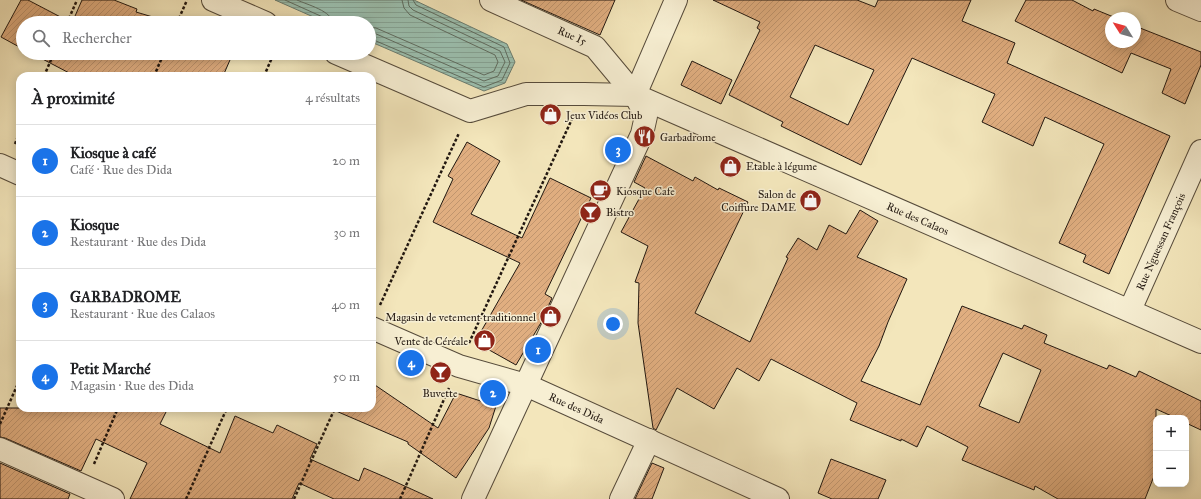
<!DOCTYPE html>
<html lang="fr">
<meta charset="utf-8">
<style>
:root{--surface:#fff;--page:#f2f2f2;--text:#202124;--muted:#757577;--line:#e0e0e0;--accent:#1a73e8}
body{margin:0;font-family:"IM FELL Great Primer",serif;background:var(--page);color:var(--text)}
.controls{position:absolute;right:12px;bottom:12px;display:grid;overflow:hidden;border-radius:8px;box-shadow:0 2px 10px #0003}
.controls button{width:36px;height:36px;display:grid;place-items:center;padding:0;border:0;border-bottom:1px solid var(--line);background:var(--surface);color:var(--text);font:20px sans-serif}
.compass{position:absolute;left:1105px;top:12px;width:36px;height:36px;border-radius:50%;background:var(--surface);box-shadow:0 2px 10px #0003;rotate:307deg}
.you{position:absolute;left:613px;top:324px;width:14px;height:14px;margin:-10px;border:3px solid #fff;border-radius:50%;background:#1a73e8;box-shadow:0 0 0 6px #1a73e833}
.badge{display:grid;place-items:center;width:26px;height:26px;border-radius:50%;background:var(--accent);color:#fff;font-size:13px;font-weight:700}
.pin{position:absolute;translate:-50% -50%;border:2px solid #fff;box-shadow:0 1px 4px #0006}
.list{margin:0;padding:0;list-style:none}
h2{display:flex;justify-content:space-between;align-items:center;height:52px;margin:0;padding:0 16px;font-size:17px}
h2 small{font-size:13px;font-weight:400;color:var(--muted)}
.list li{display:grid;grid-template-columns:26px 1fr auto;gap:12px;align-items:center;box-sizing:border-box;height:72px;padding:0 16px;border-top:1px solid var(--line)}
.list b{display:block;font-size:15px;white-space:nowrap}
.list p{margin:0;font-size:13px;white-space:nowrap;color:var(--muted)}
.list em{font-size:13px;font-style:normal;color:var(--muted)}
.icon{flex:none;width:22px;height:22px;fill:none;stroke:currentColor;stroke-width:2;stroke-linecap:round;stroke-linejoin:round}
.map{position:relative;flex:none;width:1201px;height:499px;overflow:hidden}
.search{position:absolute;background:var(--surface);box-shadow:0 2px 10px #0003;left:16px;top:16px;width:360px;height:44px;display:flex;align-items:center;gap:10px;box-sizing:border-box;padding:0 14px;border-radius:22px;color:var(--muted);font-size:15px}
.panel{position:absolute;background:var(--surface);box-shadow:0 2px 10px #0003;left:16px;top:72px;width:360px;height:340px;border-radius:12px}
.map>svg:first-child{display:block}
</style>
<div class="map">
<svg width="1201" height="499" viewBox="0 0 1201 499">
<defs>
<pattern id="water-rules" width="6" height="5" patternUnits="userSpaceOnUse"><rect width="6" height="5" fill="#9bc0b0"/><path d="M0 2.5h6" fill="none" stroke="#85a496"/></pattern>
<pattern id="building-hatch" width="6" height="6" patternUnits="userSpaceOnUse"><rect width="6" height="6" fill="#e0ae80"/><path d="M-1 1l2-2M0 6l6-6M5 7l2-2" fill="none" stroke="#c0956e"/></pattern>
</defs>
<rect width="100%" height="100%" fill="#f3e6bb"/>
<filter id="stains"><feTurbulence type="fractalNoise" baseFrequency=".005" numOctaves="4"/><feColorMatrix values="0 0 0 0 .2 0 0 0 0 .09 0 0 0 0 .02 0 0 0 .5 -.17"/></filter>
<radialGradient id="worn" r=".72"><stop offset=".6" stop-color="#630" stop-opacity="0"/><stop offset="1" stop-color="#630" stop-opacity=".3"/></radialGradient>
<path fill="url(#water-rules)" stroke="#6a7c70" d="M275,0H414L507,44L515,62L505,83L484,91L369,41V23H327Z"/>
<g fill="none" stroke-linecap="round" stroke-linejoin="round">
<path stroke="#5e6c60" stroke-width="1" d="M285,0L325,18L327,20L328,23
M297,0C308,5 332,11 333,23
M369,27L376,28L484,75L494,71L498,62L495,55L410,15L404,8L402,0
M369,33H374L484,81L498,76L505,62L500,51L413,10L409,6L408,0
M369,38L484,87L502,80L510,63L504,47L416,5L413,0"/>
</g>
<path fill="url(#building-hatch)" stroke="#211710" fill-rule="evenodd" d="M21,0H28L72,23H23V49L1,37Z
M82,0H114L137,9L136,12L173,23H72Z
M521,0H615L600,35Z
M713,0H857L875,7L878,0H971L962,21L1015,43L1007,63L1170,136L1109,274L1083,262L1086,255L1059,243L1104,144L1045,117L1033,146L982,122L995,94L912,58L861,165L781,126L783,122L729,95L760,30L757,28L760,22ZM815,45L874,70L848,125L790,97Z
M1026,0H1072L1093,11L1094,9L1116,18H1111V42H1135V26L1201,52V65L1185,104L1162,93L1171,69L1131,53L1122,73L1015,21Z
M31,53H233L223,76H75Z
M692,61L732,80L721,104L681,85Z
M467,142L500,161L471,214L522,238L550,178L591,198L545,294L552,298L542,321L516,365L475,342L520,263L433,222L453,179L448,176Z
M646,156L693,181L695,177L718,190L719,188L748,202L695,313L750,342L788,258L786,257L798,238L817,250L829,225L846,234L860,210L878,221L857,257L907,279L888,322L879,346L861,381L920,405L962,306L1022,329L1024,325L1047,335L1044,343L1107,369L1109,365L1136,377L1139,371L1201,401V430L1186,423V418H1176L1156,409V471L1145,499H1058L1035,486L1034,490L962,460L968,447L927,426L917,447L901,439V441L850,420L857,403L771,359L759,381L737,368L714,409L677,388L656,430L653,428L638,323L639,283L635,282L648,246L621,232L645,188L634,182ZM1003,353L1041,370L1019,423L979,406Z
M372,383L438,428L456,393L496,406L489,428L456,478L408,444V442L329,408H372Z
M0,408H168L160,424L220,453L235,416L273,433L277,425L317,444L310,459L359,481L364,468L385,477L433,499H334L299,483L292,499H130L147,463L96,439L81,471L5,438L0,437Z
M831,459L886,480L878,499H832L818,493Z
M0,463L70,494L68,499H0Z
M652,463L664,468L652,499H635Z"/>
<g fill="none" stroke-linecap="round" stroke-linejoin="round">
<defs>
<g id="minor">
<path d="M213,0L266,23"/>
<path d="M1177,0L1201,10"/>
<path id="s1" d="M336,53L470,111L526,94H584L635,95L1201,342"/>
<path d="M635,95L676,0"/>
<path d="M0,165L20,174"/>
<path id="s2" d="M1130,310L1201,151"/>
<path id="s3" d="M372,328L459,366L526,385L778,499"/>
<path d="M0,449L113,499"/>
<path d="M473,499L642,134L646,116L635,95L595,47L491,0"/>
<path d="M621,499L649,440"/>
</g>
</defs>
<use href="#minor" stroke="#564b3b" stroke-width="24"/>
<path stroke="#211710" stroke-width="2.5" stroke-dasharray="3 2" stroke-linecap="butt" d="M67,23L77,0
M177,23L187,0
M44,76L54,53
M154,76L164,53
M264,76L274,53
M15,144L20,131
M380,305L459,133
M469,343L572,119
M0,424L20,379
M94,464L118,408
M186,499L227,408
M294,499L335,408
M400,499L449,388"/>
<use href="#minor" stroke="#f7efd3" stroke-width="22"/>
</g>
<defs>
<symbol id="shop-disc" viewBox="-11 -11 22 22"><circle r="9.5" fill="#8f2418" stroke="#f7efd3"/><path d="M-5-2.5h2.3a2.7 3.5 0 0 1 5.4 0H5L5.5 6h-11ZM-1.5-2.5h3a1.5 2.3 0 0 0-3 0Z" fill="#fff"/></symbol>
<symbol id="restaurant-disc" viewBox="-11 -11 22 22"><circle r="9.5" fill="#8f2418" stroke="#f7efd3"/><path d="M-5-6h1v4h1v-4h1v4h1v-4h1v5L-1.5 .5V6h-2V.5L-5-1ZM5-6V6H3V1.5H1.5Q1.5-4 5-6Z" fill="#fff"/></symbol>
<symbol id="cafe-disc" viewBox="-11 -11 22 22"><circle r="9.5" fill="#8f2418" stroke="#f7efd3"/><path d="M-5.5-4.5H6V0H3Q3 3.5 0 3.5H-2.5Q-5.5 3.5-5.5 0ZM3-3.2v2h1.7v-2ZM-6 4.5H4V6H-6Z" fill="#fff"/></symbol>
<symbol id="bar-disc" viewBox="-11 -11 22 22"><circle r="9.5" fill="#8f2418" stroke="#f7efd3"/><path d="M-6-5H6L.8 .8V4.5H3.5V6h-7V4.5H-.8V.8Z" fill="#fff"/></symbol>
</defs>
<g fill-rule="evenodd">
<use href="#shop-disc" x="538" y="102" width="25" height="25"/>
<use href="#restaurant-disc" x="632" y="124" width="25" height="25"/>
<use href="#shop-disc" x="718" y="154" width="25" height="25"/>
<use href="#cafe-disc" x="588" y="178" width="25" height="25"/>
<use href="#shop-disc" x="798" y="188" width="25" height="25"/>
<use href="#bar-disc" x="578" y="200" width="25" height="25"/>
<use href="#shop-disc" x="538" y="304" width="25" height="25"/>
<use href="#shop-disc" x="472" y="328" width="25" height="25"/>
<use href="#bar-disc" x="428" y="360" width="25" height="25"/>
</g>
<g text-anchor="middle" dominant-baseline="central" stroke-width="3" stroke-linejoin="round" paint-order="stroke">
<g font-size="11" fill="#211710" stroke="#f7efd3">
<text transform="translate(572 36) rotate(24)">Rue I5</text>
<text stroke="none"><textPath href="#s1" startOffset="622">Rue des Calaos</textPath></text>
<text stroke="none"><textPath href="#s2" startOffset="75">Rue Nguessan François</textPath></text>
<text stroke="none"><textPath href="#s3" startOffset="220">Rue des Dida</textPath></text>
</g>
<g font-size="11" fill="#211710" stroke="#f7efd3" text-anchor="start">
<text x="566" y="115">Jeux Vidéos Club</text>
<text x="660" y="137">Garbadrome</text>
<text x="746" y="166">Etable à légume</text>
<text x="616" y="191">Kiosque Cafe</text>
<text x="796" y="194" text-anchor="end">Salon de<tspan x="796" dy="13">Coiffure DAME</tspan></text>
<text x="606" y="212">Bistro</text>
<text x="536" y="317" text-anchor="end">Magasin de vetement traditionnel</text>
<text x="468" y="341" text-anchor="end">Vente de Céréale</text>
<text x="440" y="393" text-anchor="middle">Buvette</text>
</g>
</g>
<rect width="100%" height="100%" filter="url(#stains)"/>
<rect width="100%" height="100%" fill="url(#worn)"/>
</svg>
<div class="controls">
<button>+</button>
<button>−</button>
</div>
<svg class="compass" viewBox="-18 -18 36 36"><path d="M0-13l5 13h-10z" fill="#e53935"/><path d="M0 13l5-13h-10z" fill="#757577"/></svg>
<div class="you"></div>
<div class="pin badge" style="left:538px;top:350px">1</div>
<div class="pin badge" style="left:493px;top:393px">2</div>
<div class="pin badge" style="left:618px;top:150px">3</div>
<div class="pin badge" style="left:411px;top:363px">4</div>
<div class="search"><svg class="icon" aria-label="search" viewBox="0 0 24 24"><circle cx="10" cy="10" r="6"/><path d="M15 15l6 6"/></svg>Rechercher</div>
<section class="panel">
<h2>À proximité<small>4 résultats</small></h2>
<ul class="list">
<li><span class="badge">1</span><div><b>Kiosque à café</b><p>Café · Rue des Dida</p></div><em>20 m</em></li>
<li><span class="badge">2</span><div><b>Kiosque</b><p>Restaurant · Rue des Dida</p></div><em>30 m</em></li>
<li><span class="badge">3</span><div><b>GARBADROME</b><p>Restaurant · Rue des Calaos</p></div><em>40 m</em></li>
<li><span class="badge">4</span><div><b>Petit Marché</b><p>Magasin · Rue des Dida</p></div><em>50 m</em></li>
</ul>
</section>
</div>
